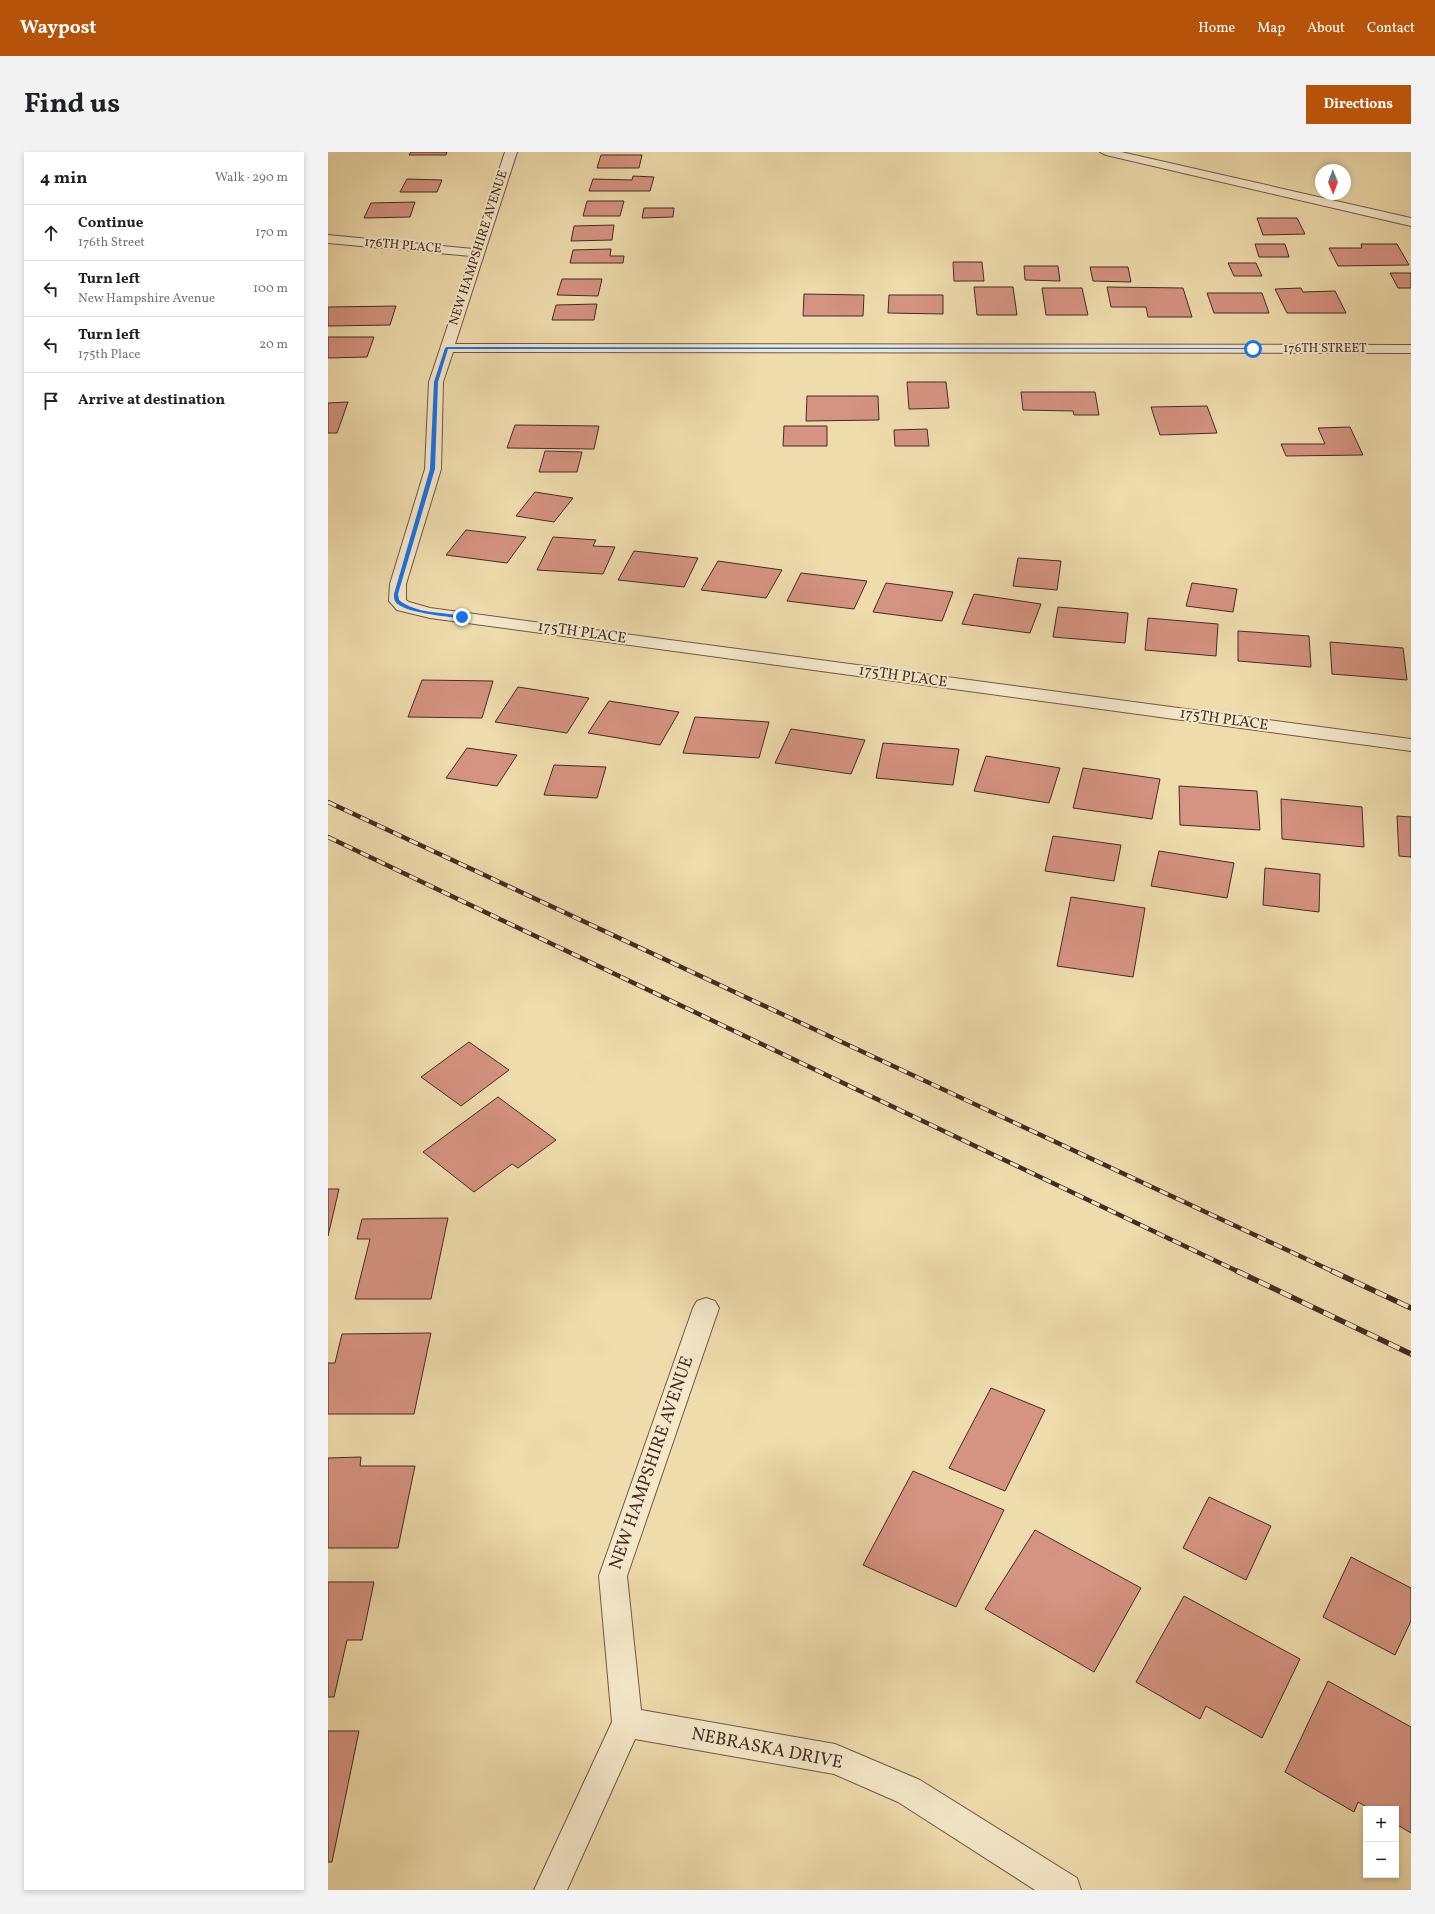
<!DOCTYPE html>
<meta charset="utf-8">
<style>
:root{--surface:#fff;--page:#f2f2f2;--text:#202124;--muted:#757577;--line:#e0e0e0;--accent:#b45309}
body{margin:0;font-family:Vollkorn,serif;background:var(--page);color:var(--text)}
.controls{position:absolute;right:12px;bottom:12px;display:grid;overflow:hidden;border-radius:0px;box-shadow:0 2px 6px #0003}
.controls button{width:36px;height:36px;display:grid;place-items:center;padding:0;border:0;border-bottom:1px solid var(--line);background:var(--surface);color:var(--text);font:20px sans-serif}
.compass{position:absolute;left:987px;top:12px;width:36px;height:36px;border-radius:50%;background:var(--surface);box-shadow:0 2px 6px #0003;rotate:179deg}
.stop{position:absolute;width:12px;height:12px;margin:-9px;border:3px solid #1a73e8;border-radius:50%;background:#fff}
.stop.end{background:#1a73e8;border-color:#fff;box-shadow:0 1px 4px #0008}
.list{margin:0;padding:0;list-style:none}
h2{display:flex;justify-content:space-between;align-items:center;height:52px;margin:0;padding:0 16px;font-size:17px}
h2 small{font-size:13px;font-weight:400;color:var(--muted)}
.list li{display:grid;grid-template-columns:26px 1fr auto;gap:12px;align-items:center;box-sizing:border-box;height:56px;padding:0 16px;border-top:1px solid var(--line)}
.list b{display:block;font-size:15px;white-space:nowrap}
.list p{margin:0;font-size:13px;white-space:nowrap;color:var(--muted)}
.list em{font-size:13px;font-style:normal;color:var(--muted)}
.icon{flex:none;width:22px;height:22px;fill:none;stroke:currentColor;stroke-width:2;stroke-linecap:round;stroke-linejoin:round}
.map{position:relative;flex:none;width:1083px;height:1738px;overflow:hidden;border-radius:0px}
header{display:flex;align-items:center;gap:24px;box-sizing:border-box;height:56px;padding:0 20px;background:var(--accent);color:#fff}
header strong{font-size:19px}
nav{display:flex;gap:22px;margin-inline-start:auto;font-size:14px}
.intro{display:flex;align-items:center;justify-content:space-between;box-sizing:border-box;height:96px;padding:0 24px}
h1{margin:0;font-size:28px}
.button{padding:10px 18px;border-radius:0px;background:var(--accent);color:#fff;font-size:14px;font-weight:700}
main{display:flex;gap:24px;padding:0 24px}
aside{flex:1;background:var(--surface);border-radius:0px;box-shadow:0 2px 6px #0003}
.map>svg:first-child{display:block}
</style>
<header>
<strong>Waypost</strong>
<nav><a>Home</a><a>Map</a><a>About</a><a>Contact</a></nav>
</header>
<div class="intro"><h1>Find us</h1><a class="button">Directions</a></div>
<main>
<aside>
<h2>4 min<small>Walk · 290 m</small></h2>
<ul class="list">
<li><svg class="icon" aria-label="ahead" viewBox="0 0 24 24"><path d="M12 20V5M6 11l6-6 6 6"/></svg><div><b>Continue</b><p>176th Street</p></div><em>170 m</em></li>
<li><svg class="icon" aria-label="left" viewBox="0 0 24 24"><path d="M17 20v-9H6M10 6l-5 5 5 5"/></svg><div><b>Turn left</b><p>New Hampshire Avenue</p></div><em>100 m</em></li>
<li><svg class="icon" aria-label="left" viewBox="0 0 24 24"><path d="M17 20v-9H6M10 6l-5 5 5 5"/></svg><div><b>Turn left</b><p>175th Place</p></div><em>20 m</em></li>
<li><svg class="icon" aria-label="arrive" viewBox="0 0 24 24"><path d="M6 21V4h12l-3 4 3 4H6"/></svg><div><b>Arrive at destination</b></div></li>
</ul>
</aside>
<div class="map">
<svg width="1083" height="1738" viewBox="0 0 1083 1738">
<rect width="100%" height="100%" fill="#efdcad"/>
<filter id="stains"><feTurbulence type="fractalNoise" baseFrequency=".005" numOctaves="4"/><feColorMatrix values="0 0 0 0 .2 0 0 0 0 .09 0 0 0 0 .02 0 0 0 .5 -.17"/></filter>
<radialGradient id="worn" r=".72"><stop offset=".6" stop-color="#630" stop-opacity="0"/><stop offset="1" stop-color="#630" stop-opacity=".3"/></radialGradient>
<path fill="#d59381" stroke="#452c22" d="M83,0H119L118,3H81Z
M273,3H314L311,16H269Z
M305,24L326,25L322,39H261L265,27L304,28Z
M79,27L114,28L109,40H72Z
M259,49H296L292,64H255Z
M87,50L82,65L36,66L43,51Z
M316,56H346L345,65L314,66Z
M929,66H969L977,82L935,83Z
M286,73L284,88L243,89L246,74Z
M927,92H957L961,105H931Z
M1033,92H1069L1081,113L1010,114L1001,96H1034Z
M283,97L282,104H296L295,111H242L245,98Z
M625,110H654L656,129H626Z
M900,111H928L934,124H906Z
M696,114H730L732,129L697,128Z
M762,115H800L803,130L765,129Z
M1062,121H1083V136H1070Z
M234,127H274L270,144L229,143Z
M646,135H685L689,163H649Z
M779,135L855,136L864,165H820L818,155H783Z
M714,136H754L760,163H718Z
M973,136L975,140L1007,139L1018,161H959L947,137Z
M879,141H934L941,161H886Z
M476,142L536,143L535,164H475Z
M561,143H615V162L560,161Z
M269,152L266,168H224L228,153Z
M68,154L62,173L0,174V155Z
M0,185H46L39,205L0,206Z
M579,230H618L621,256L581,257Z
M693,240H767L771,263H746L745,259L695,258Z
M479,244H550L551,268L478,269Z
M20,250L9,281H0V251Z
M879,254L889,281L832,283L823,255Z
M187,273L271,274L266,297L179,296Z
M456,274H499V294H455Z
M1022,275L1035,303L958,304L953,292H997L990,276Z
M599,277L601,294H567L566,278Z
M217,299L254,300L249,320H211Z
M207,340L245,346L226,370L188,364Z
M138,378L198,385L179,411L118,403Z
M225,385L268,388L265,394L287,395L275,422L209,418Z
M306,399L370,406L356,435L290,428Z
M690,406L733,409L729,438L685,434Z
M390,409L454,418L438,446L373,438Z
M473,421L539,429L526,457L459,449Z
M558,431L625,440L614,469L545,460Z
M864,431L909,437L905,460L858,454Z
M646,442L713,452L702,481L634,472Z
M730,455L800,461L797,491L725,485Z
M820,466L890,472L888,504L817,498Z
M910,479L981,484L983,515L910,509Z
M1002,490L1075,496L1079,528L1004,522Z
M94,528L165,529L154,566L80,565Z
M190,535L261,546L239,581L167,570Z
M281,549L351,560L332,593L260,581Z
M367,565L441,570L431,606L355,601Z
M463,577L537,588L523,622L447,611Z
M555,591L631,597L625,633L548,626Z
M139,596L189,603L169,634L118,626Z
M658,604L732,616L721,651L646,639Z
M226,613L278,615L269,646L216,643Z
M755,616L832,627L824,667L745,656Z
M851,634L929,639L932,678L852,673Z
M953,647L1034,655L1036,695L954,687Z
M1069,664L1083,665V705L1071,704Z
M725,684L793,693L786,729L717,719Z
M831,699L906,711L899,746L823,734Z
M937,716L992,722L991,760L935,753Z
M743,745L817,756L805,825L729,814Z
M141,890L181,918L133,954L93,925Z
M170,945L228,988L190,1016L184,1012L146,1040L95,1000Z
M0,1037H11L0,1084Z
M120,1066L103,1147H27L42,1087H29L34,1067Z
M103,1181L86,1262H0V1211H7L14,1182Z
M663,1236L717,1258L677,1339L621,1316Z
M33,1305L32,1314H87L70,1396H0V1306Z
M585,1319L676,1358L628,1455L535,1413Z
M881,1345L943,1374L918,1428L855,1396Z
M707,1378L813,1436L766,1520L657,1457Z
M1023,1405L1083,1436V1469L1067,1503L995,1465Z
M0,1430H46L34,1488H19L6,1545H0Z
M856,1444L972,1507L934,1586L878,1554L872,1567L808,1530Z
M1000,1529L1083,1575V1681L1068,1672V1657H1042L1030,1650L1026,1660L957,1620Z
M0,1579H31L4,1710H0Z"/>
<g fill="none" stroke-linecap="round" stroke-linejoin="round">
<defs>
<path id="minor" d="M177,0H189L127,192L1083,193V201L125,200L115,230L113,317L78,432V448L81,450L102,456L1083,587V599L102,466L69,458L61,449L62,432L97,317L101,230L143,104L0,91V83L145,97Z
M772,0H793L1083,66V74L778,3Z
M378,1146L387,1149L391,1156L299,1424L313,1558L507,1592L592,1628L749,1726L753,1738H707L570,1650L506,1622L307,1587L239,1738H206L284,1570L271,1424L365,1156L369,1149Z"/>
</defs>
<use href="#minor" stroke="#705845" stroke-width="2"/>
<use href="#minor" fill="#f5e8ca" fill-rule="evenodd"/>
<defs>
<path id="rail-far1" d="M0,650L1006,1120
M0,685L911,1120"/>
<path id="rail" d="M909,1119L1083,1202
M1004,1119L1083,1156"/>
</defs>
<use href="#rail-far1" stroke="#452c22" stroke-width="4.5"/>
<use href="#rail" stroke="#452c22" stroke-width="5.5"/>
<use href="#rail-far1" stroke="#f5e8ca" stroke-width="3" stroke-dasharray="9" stroke-linecap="butt"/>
<use href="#rail" stroke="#f5e8ca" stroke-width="4" stroke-dasharray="12" stroke-linecap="butt"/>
</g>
<path fill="#1a73e8" d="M119,195L925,196L927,197H120L110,230L107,317L70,442L71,448C88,462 115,460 135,464L134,467C120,464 73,461 67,449C66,447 66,445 66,442L102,317L106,230L117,196Z"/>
<g text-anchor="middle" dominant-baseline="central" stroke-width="4" stroke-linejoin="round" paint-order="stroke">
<g font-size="13" fill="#452c22" stroke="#f5e8ca">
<text transform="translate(75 94) rotate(5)">176TH PLACE</text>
<text transform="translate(151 96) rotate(-72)">NEW HAMPSHIRE AVENUE</text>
<text x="997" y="197">176TH STREET</text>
</g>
<g font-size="15" fill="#452c22" stroke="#f5e8ca">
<text transform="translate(254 481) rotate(8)">175TH PLACE</text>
<text transform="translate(575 525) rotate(8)">175TH PLACE</text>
<text transform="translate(896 568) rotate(8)">175TH PLACE</text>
</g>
<g font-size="18" fill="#452c22" stroke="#f5e8ca">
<text transform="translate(324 1311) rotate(-71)">NEW HAMPSHIRE AVENUE</text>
<text transform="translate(439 1597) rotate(11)">NEBRASKA DRIVE</text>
</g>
</g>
<rect width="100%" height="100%" filter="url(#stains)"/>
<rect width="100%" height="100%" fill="url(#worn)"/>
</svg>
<div class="controls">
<button>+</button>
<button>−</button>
</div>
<svg class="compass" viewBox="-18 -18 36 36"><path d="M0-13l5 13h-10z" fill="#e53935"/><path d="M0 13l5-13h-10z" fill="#757577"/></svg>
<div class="stop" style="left:925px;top:197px"></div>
<div class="stop end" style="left:134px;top:465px"></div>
</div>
</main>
